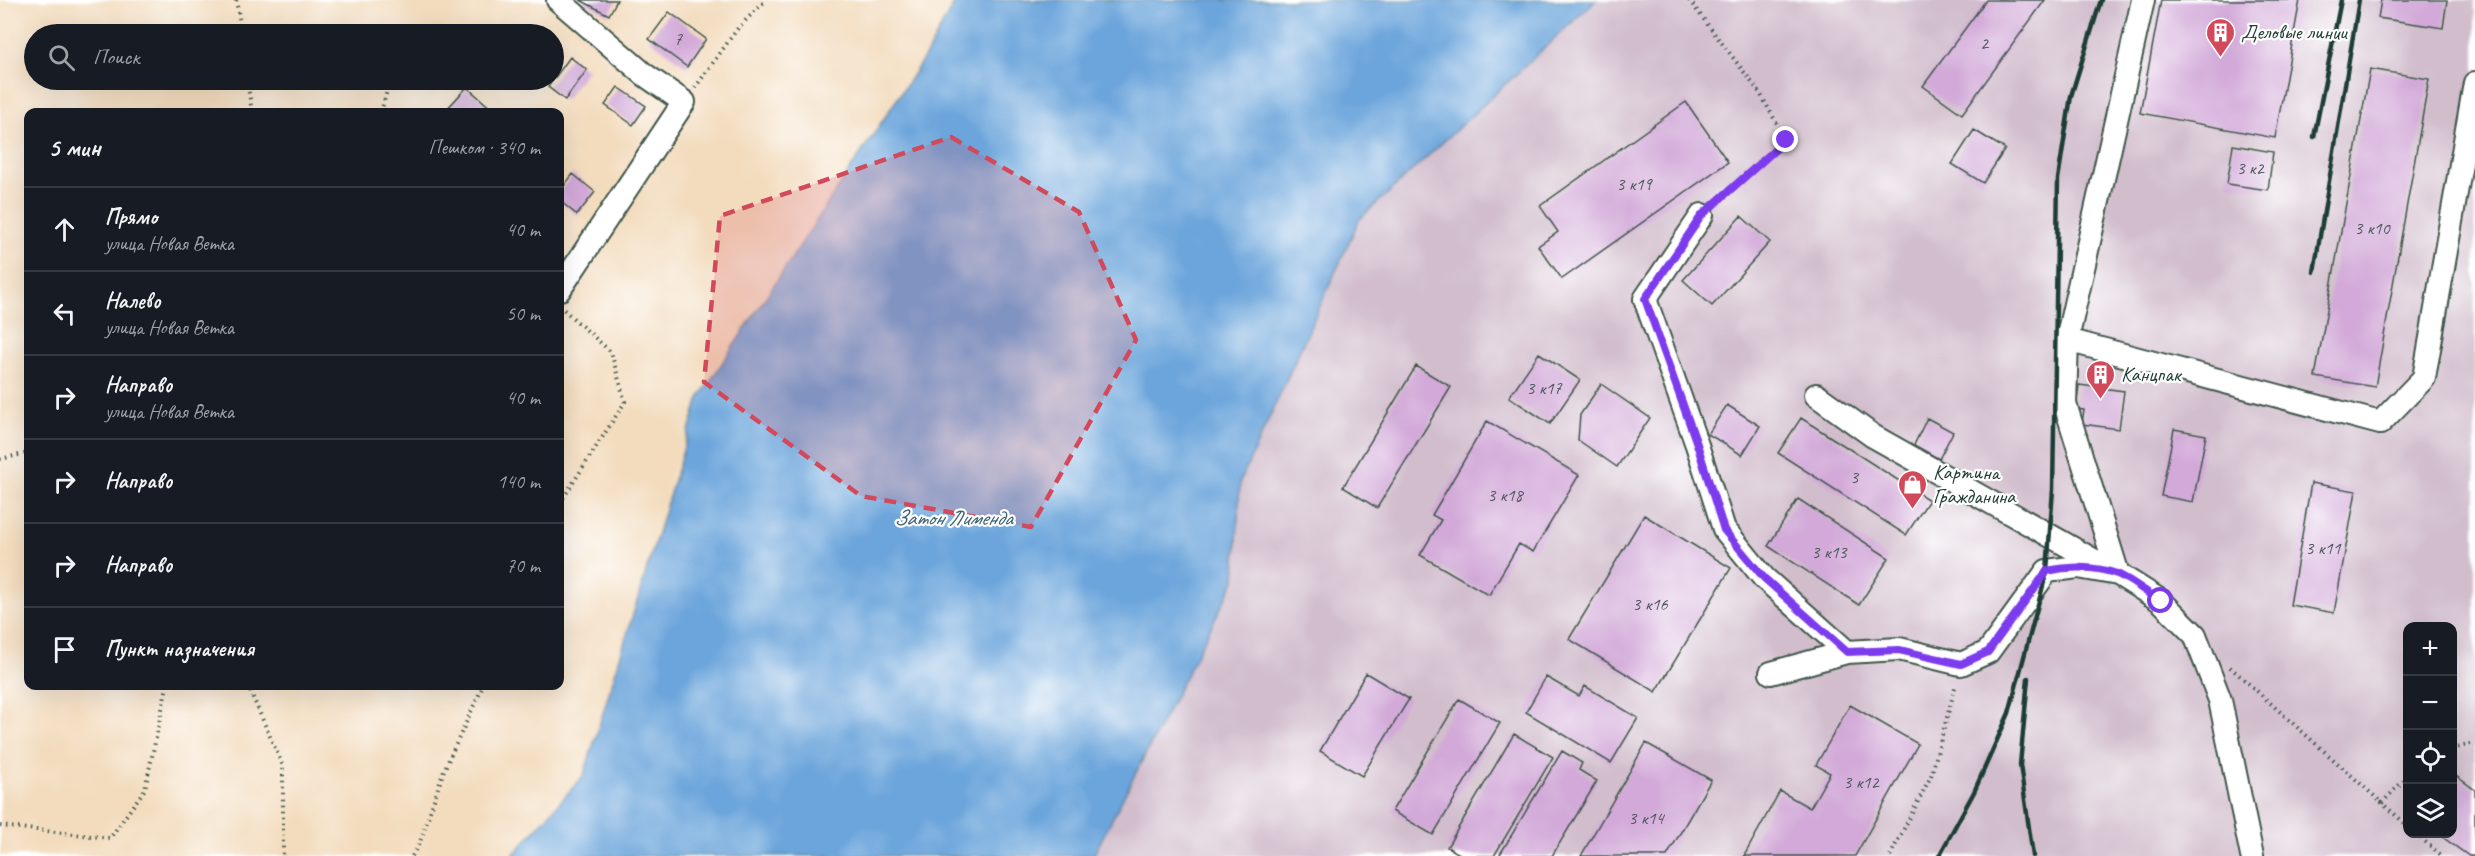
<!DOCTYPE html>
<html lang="ru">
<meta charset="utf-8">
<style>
:root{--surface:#171b24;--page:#20242c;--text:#f1f3f6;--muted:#9ea1a6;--line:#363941}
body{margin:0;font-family:Caveat,sans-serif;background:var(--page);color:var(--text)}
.controls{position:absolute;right:18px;bottom:18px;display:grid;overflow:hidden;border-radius:12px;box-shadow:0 6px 24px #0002}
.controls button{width:54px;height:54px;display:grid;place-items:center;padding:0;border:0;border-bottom:2px solid var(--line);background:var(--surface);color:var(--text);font:30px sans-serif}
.stop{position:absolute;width:18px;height:18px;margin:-14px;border:4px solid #7c3aed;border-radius:50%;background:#fff}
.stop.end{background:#7c3aed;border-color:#fff;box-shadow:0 2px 6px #0008}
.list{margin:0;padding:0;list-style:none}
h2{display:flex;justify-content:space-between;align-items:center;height:78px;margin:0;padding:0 24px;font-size:26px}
h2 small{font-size:20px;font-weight:400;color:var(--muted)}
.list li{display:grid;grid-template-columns:39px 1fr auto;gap:18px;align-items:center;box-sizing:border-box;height:84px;padding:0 24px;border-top:2px solid var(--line)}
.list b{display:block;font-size:22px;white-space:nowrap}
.list p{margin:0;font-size:20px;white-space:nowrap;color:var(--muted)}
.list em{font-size:20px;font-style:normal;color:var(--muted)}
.icon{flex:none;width:33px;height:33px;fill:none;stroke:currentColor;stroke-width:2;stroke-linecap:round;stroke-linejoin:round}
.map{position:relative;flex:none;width:2475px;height:856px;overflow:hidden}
.search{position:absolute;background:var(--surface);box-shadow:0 6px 24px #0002;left:24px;top:24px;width:540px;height:66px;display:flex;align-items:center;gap:15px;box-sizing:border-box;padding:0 21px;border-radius:33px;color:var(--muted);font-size:22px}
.panel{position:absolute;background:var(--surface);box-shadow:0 6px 24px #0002;left:24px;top:108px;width:540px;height:582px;border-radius:12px}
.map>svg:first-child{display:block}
</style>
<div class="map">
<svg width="2475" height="856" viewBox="0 0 2475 856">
<rect width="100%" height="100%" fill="#fff"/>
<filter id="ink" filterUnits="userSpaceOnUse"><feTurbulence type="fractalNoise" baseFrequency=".0167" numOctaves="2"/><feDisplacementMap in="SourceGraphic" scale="12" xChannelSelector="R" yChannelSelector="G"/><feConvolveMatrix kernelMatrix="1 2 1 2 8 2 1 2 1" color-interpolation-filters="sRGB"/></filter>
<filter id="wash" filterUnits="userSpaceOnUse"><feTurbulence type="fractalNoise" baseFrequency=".008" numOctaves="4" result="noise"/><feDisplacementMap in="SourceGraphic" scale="24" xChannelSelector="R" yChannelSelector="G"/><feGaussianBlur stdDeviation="1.35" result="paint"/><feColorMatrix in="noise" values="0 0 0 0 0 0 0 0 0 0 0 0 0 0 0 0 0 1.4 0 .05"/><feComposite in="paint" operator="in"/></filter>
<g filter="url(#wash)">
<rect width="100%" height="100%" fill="#f3dcbe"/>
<path fill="#d1bdcc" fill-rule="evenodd" d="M1596,0H2475V856H1093L1235,580L1240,482L1359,220ZM2408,626H2452V834H2408Z"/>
<path fill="#6ca5db" stroke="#467188" stroke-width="1.5" d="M956,0H1596L1359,220L1240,482L1235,580L1093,856H512L584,775L699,398L926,55Z"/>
<g id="blocks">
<path fill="#d2a9d8" d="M580,0H617L609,15Z
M1986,0H2045L1962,114L1923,86Z
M2161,0H2300L2275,138L2140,113Z
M2381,0H2447L2443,28L2378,18Z
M669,12L706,39L687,67L649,39Z
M570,57L587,70L565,100L548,87Z
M2370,69L2429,79L2375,387L2315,377Z
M467,87L495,112H451L447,109Z
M618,87L646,106L633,125L605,105Z
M1686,102L1728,162L1562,279L1538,246L1558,232L1540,206Z
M1974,130L2005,149L1983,183L1952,164Z
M2233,145L2273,152L2268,190L2227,184Z
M573,174L595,192L577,215L560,201V191Z
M1741,216L1770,242L1712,306L1683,280Z
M1539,353L1580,380L1550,424L1509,397Z
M1416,366L1451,387L1377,508L1343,487Z
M1601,384L1650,418L1617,467L1578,440L1580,415Z
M2079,385L2124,391L2119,429L2082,424L2084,410L2076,409Z
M1727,405L1760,426L1742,455L1708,434Z
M1801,418L1929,500L1906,535L1778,453Z
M1927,418L1953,432L1939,459L1914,445Z
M1487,421L1579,475L1533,552L1519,544L1489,595L1420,555L1441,520L1432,515Z
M2174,429L2206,435L2193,502L2161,496Z
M2311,483L2356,491L2334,613L2290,605Z
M1798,499L1889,558L1859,605L1768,546Z
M1644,515L1731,568L1656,692L1569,639Z
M1366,673L1409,699L1362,776L1320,751Z
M1546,677L1579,696L1585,686L1638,718L1611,763L1526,712Z
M1459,699L1500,723L1433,835L1392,811Z
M1850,705L1918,744L1855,856H1744L1780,791L1810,808L1830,773L1816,765Z
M1514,734L1553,757L1494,856H1463L1447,847Z
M1646,743L1711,780L1667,856H1581Z
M1562,751L1582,763L1579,770L1597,781L1552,856H1499Z
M2452,773L2475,790V856H2469L2438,834H2452Z"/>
</g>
</g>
<g filter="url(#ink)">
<use href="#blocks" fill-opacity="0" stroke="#3f5549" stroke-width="1.5"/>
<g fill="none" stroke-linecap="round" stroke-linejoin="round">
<defs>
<path id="minor" d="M558,0L645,75L684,102L560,289
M1702,215L1645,299L1697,445L1724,529L1764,578L1847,652
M2067,340L2380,423L2424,378L2475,83
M1816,395L1873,436L2104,566
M2118,574L2065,404L2067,340L2143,0
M1771,673L1847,652L1899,649L1961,664L1988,652L2047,571L2078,567L2118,574L2161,601L2195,635L2220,700L2252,856"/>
</defs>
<use href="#minor" stroke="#3f5549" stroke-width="26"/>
<path stroke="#3f5549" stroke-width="4" stroke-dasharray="1.5 4.5" stroke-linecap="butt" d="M236,0L242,34
M1689,0L1760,93L1786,140L1716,202
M247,80L252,112
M695,88L738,28L766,0
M381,112L390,80
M0,459L28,453
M560,503L625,402L611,352L563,309
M2230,667L2382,803
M248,686L283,766V856
M2452,749L2471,744L2475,746
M2408,776L2382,803L2408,826
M0,826L110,838L145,789L167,686
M2416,834L2442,856
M412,856L420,842L444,770L483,686
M1890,856L1931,776L1956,684"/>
<use href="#minor" stroke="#fff" stroke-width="22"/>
<path stroke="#1f3d34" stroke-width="4.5" d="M2314,137L2341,0
M2314,272L2359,0
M2028,678L2020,765L2033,856
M1939,856L1974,792L2009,713L2047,571L2053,489L2058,179L2071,96L2101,0"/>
</g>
</g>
<g fill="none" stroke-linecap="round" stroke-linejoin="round" filter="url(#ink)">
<path stroke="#7c3aed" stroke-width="8" d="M1786,140L1702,215L1645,299L1697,444L1724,530L1764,578L1847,652L1899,650L1961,664L1988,652L2047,571C2069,566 2095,566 2117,574C2130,579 2148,594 2161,601"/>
</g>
<path fill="#d1495b" fill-opacity="0.2" stroke="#d1495b" stroke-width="4.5" stroke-dasharray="12 8" stroke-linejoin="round" d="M951,137L1079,212L1136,340L1031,527L861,496L704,382L720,216Z"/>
<defs>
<symbol id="building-pin" viewBox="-11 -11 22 30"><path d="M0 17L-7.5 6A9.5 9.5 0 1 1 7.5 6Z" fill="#d1495b" stroke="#fff"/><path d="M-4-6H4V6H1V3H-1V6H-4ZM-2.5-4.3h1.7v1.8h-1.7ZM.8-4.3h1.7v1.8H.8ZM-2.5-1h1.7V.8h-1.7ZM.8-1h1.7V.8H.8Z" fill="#fff"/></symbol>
<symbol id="shop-pin" viewBox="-11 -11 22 30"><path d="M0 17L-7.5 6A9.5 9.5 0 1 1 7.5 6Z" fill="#d1495b" stroke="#fff"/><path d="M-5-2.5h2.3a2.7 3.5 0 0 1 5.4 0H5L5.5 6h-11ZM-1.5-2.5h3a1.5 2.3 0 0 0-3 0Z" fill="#fff"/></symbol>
</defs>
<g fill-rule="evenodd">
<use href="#building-pin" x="2204" y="16" width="33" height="45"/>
<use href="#building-pin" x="2084" y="358" width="33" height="45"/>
<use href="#shop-pin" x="1896" y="468" width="33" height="45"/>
</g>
<g text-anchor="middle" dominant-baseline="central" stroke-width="4.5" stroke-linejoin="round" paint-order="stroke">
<g font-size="18" fill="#4c585d">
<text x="678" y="39">7</text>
<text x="1984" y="43">2</text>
<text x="2250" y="168">3 к2</text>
<text x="1634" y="184">3 к19</text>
<text x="2372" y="228">3 к10</text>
<text x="1544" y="388">3 к17</text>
<text x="1854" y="477">3</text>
<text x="1505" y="495">3 к18</text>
<text x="2323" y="548">3 к11</text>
<text x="1829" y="552">3 к13</text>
<text x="1650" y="604">3 к16</text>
<text x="1861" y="782">3 к12</text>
<text x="1646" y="818">3 к14</text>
</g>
<g font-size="21" fill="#1f3d34" stroke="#fff" text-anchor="start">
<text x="2241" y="32">Деловые линии</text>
<text x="2121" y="374">Канцпак</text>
<text x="1933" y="472">Картина<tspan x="1933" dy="24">Гражданина</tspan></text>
</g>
<g font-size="22" font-style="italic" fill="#3a616e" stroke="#fff">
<text x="953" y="518">Затон Лименда</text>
</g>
</g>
</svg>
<div class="controls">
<button>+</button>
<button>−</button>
<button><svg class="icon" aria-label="locate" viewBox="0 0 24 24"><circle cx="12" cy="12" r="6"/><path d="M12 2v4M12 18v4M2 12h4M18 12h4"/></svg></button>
<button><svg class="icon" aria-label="layers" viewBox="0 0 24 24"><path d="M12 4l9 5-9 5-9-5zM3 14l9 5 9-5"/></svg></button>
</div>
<div class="stop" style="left:2161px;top:601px"></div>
<div class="stop end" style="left:1786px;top:140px"></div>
<div class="search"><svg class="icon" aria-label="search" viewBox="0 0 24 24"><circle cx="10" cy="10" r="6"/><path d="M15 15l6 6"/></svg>Поиск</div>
<section class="panel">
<h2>5 мин<small>Пешком · 340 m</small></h2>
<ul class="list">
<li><svg class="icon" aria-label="ahead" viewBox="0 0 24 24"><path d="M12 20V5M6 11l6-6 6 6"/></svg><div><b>Прямо</b><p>улица Новая Ветка</p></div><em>40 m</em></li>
<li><svg class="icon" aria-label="left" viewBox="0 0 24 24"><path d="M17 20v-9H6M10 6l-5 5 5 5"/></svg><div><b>Налево</b><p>улица Новая Ветка</p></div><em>50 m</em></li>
<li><svg class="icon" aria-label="right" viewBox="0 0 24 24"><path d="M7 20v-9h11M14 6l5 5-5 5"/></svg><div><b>Направо</b><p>улица Новая Ветка</p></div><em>40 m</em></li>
<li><svg class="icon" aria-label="right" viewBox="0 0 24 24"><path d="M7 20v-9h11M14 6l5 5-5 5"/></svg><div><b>Направо</b></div><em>140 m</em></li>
<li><svg class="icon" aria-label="right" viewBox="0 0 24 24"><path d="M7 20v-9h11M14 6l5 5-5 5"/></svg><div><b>Направо</b></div><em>70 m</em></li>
<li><svg class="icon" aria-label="arrive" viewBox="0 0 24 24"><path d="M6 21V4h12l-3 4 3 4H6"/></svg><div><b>Пункт назначения</b></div></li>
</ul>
</section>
</div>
